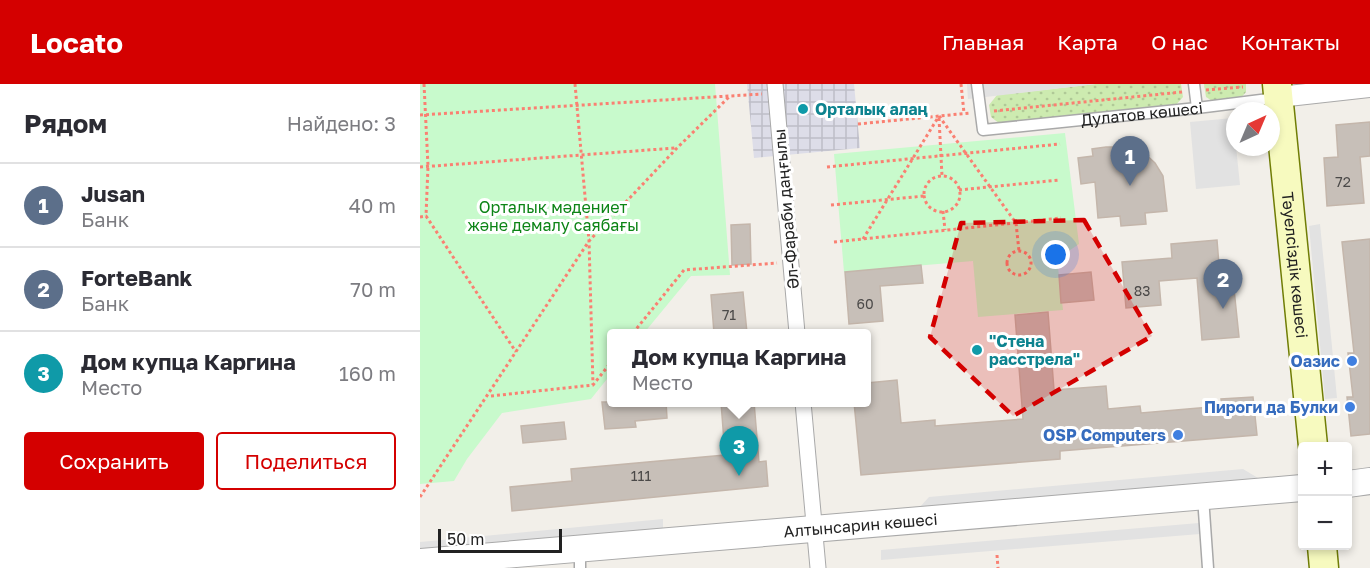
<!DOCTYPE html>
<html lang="ru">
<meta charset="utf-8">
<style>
:root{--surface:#fff;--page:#f2f2f3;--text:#2b2b33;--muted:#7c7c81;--line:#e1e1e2;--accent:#d40000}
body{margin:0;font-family:"Golos Text",sans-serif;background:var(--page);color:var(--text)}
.controls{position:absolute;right:18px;bottom:18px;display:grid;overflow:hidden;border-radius:6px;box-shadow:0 3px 9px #0003}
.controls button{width:54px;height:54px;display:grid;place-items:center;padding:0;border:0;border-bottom:2px solid var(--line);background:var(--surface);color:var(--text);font:30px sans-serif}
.compass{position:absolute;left:806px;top:18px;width:54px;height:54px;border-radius:50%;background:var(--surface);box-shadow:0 3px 9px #0003;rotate:44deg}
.scale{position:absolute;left:18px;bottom:15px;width:124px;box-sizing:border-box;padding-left:6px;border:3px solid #222;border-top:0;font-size:16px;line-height:21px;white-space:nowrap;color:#222;-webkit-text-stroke:4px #fff;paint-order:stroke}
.you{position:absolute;left:636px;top:171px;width:21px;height:21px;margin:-15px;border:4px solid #fff;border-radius:50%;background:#1a73e8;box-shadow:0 0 0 9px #1a73e833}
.badge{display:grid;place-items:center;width:39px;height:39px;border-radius:50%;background:var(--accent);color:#fff;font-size:20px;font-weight:700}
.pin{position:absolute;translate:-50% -50px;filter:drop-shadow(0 2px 3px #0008)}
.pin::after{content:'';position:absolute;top:32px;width:21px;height:18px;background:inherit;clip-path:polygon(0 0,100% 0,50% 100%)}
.popup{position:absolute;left:187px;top:245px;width:264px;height:78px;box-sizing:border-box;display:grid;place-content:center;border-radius:6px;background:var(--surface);filter:drop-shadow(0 2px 4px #0005);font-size:20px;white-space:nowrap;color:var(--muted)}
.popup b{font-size:22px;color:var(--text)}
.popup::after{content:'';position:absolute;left:50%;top:100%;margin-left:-12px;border:12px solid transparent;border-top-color:var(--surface)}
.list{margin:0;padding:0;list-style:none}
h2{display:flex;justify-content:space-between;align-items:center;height:78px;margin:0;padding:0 24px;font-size:26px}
h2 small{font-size:20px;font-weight:400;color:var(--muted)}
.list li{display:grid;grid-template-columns:39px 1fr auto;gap:18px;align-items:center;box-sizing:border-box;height:84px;padding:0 24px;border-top:2px solid var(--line)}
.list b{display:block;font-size:22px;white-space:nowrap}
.list p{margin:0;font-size:20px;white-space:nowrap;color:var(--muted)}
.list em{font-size:20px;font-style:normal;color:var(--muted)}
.actions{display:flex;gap:12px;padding:18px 24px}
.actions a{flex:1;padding:14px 0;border:2px solid var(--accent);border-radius:6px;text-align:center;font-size:21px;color:var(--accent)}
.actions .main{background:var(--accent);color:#fff}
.map{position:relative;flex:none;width:950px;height:484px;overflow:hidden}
header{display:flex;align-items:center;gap:36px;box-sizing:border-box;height:84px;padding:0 30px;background:var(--accent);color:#fff}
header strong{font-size:28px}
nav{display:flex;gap:33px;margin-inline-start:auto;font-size:21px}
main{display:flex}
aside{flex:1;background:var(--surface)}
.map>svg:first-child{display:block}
</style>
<header>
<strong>Locato</strong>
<nav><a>Главная</a><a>Карта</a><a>О нас</a><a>Контакты</a></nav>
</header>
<main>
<aside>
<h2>Рядом<small>Найдено: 3</small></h2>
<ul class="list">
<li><span class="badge" style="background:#5c6f8a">1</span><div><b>Jusan</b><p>Банк</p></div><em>40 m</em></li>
<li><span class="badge" style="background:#5c6f8a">2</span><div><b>ForteBank</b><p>Банк</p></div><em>70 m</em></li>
<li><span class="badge" style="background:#0f9aa8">3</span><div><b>Дом купца Каргина</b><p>Место</p></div><em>160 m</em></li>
</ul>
<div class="actions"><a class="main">Сохранить</a><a>Поделиться</a></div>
</aside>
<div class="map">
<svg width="950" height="484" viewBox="0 0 950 484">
<defs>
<pattern id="grass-dots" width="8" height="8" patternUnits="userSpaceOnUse" patternTransform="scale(1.5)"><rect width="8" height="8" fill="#cdebb0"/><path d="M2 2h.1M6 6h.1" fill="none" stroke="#b0c997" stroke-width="1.8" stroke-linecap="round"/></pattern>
<pattern id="plaza-grid" width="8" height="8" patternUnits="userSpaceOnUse" patternTransform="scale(1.5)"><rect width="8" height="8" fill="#dddde8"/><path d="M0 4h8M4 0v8" fill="none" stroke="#bdbdc7"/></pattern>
</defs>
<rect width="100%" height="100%" fill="#f2efe9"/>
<path fill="url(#grass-dots)" d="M676,0H761L763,13L755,22L580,40L571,33L569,21L577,11Z
M784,0H826V8L819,16L797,20L786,13Z"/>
<path fill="#c8facc" d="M0,0H295L310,191L271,192L224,249H192L191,290L171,315L82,329L47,375L34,397L0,400Z
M645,49L659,160L637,175L643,226L558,233L553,177L424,188L414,70Z"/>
<path fill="#e2e2e2" d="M547,0H676L548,15Z
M813,34L820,101L776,105L770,38Z
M900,140L917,314L905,315L889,142Z
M823,385L838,394L498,425L509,413Z
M243,435V445L0,467V458Z
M779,439L780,450L461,476V466Z"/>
<path fill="url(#plaza-grid)" d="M327,0H434L440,64L334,74Z"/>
<path fill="#c7bfb8" stroke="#c4b6ab" stroke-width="1.5" d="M950,38V72L940,73L944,119L907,122L904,74L918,73L916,41Z
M686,63H708L723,68L735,79L743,92L747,127L725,129L726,140L701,142L700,132L678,134L675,98L661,100L658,74L673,72L672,65Z
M330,140L331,180L312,181L311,141Z
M950,155V350L931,352L927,313H933L928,269H934L922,158Z
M797,156L801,206L814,205L819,253L782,256L777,194L739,197L741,221L706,224L702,178L752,174L751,160Z
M501,181L503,199L460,202L463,237L429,240L425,188Z
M671,188L674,216L641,219L639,191Z
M323,208L327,249H294L291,211Z
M628,228L634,306L686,302L688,325L720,322L721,329L802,322L801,315L833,313L837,351L640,367V375L441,391L434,318H447V299L477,296L481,339L515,336V342L603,335L595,231Z
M182,318H246L247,334L215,337L216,343L185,345Z
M301,318H334L339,378L346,377L348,402L92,427L90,403L152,397L151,385L305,371Z
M144,338L146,355L103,359L101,342Z"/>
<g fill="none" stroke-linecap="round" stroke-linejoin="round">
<defs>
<g id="service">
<path id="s1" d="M557,0L563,46L777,24L857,14"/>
<path d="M774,0L777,24"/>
<path d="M783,413L788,484"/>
<path d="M160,465V484"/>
</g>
<path id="pedestrian" d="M355,0L377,249
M383,318L398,484"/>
<path id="minor" d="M859,13L950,3"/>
<g id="tertiary">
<path d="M928,400L950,397"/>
<path id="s2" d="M0,478L882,404"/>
</g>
<g id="secondary">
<path id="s3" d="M857,0L893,362"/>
<path d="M902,462L904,484"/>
</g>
</defs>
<use href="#service" stroke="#a9a9a9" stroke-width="13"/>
<use href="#pedestrian" stroke="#a9a9a9" stroke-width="17"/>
<use href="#minor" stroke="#a9a9a9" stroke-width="22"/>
<use href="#tertiary" stroke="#a9a9a9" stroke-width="28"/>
<use href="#secondary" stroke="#707d05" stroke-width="31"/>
<path stroke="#fa8072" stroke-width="3" stroke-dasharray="3 3" stroke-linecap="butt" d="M4,0L8,82L6,132
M155,0L169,157L173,301
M541,0L544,29
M786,6L823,3
M574,27L762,8
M0,31L342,10
M519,32L596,139L599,167
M519,34L522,92
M438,40L550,29
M0,83L255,64
M407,83L640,60
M504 110a18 18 0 1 1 36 0a18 18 0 1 1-36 0Z
M539,106L639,96
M411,121L504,112
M523,127L525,146
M0,133L6,132L96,268
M443,155L519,32
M414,158L641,134
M587 179a12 12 0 1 1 24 0a12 12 0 1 1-24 0Z
M213,249L264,186L357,179
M71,312L173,301L192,277
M0,413L169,157L257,64L310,12
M577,471L578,484"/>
<use href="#service" stroke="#fff" stroke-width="10"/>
<use href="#pedestrian" stroke="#fff" stroke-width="15"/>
<use href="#minor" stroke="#fff" stroke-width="20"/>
<use href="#tertiary" stroke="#fff" stroke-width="26"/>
<use href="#secondary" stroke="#f7fabf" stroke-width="28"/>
</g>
<path fill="#d40000" fill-opacity="0.2" stroke="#d40000" stroke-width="4.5" stroke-dasharray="12 8" stroke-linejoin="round" d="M664,136L732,252L593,332L510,253L541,139Z"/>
<g fill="#0f9aa8" stroke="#fff" stroke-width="2">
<circle cx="383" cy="25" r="6"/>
<circle cx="557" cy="266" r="6"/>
</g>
<g fill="#3f7fe0" stroke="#fff" stroke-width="2">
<circle cx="932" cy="277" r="6"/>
<circle cx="930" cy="323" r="6"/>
<circle cx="758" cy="351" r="6"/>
</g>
<g text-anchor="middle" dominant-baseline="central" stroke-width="6" stroke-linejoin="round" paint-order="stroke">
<g font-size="14" fill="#4b4948">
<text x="923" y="97">72</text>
<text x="722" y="206">83</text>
<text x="445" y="219">60</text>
<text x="309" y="230">71</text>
<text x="221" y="391">111</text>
</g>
<g font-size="16" font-weight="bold" fill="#0d838f" stroke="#fff" text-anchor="start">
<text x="395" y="25">Орталық алаң</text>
<text x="569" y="257">"Стена<tspan x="569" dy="18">расстрела"</tspan></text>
</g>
<g font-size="16" fill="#222" stroke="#fff">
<text stroke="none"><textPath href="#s1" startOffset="206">Дулатов көшесі</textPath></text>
<text transform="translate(366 125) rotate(-95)">Әл-Фараби даңғылы</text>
<text stroke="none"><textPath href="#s3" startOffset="182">Тәуелсіздік көшесі</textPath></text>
<text stroke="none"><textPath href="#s2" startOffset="442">Алтынсарин көшесі</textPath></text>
</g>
<g font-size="16" fill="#0c8416" stroke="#fff">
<text x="133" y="123">Орталық мәдениет<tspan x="133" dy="18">және демалу саябағы</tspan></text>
</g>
<g font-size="16" font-weight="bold" fill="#366cbe" stroke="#fff" text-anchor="end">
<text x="920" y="277">Оазис</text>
<text x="918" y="323">Пироги да Булки</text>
<text x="746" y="351">OSP Computers</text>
</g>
</g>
</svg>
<div class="controls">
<button>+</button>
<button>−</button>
</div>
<svg class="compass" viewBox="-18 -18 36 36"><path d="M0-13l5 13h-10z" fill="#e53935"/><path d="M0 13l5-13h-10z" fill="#7c7c81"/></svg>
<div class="scale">50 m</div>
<div class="you"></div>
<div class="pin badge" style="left:710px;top:102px;background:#5c6f8a">1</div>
<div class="pin badge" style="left:803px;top:225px;background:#5c6f8a">2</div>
<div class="pin badge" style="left:319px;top:392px;background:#0f9aa8">3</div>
<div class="popup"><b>Дом купца Каргина</b>Место</div>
</div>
</main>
